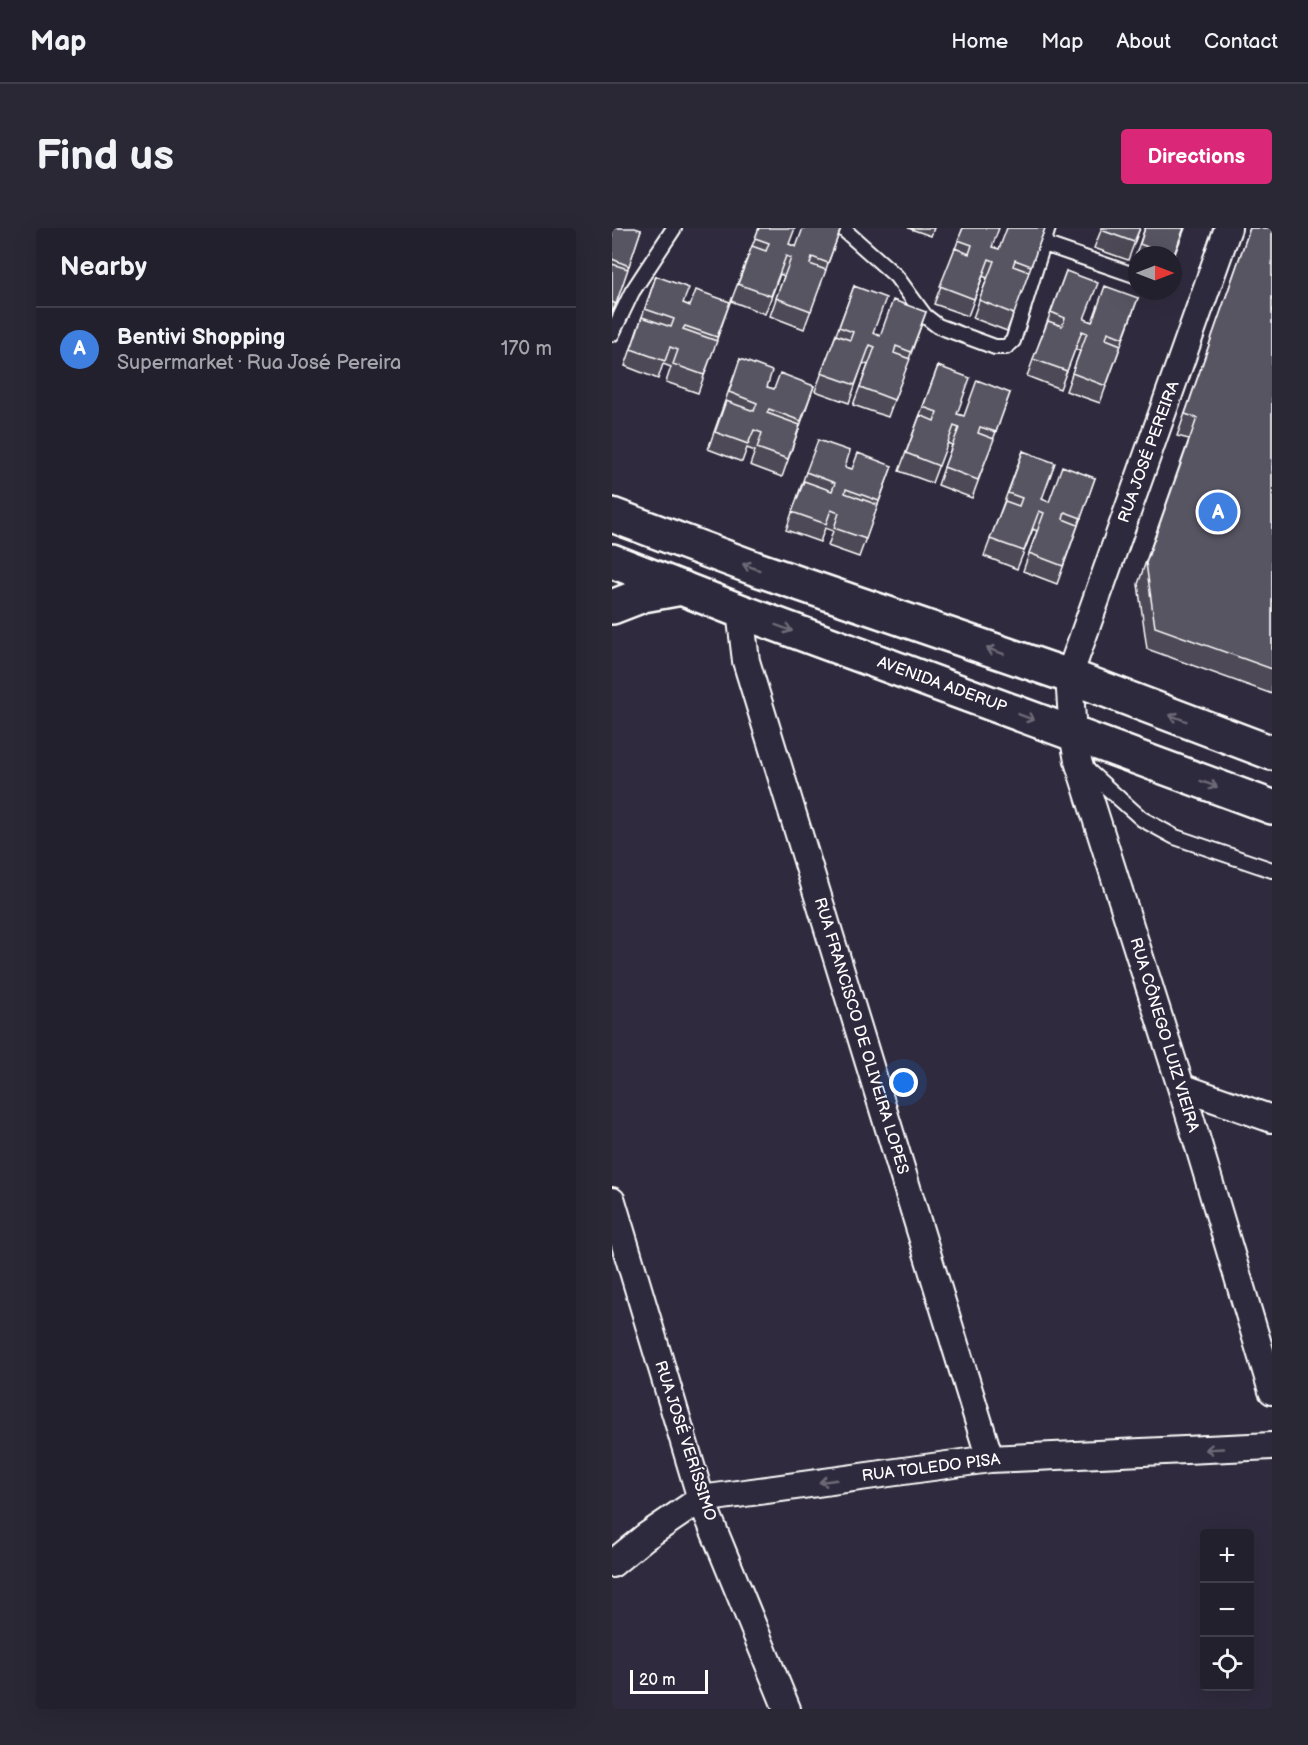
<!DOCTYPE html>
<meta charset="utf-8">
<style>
:root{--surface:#23202e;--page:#2b2836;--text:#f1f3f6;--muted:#a3a3aa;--line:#403e4a;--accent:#db2777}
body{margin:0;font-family:"Balsamiq Sans",sans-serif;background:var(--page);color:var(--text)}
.controls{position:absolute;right:18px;bottom:18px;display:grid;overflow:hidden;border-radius:6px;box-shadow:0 6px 24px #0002}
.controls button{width:54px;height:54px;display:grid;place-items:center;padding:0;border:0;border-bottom:2px solid var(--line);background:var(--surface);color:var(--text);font:30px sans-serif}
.compass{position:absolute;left:516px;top:18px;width:54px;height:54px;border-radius:50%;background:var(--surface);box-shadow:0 6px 24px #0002;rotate:90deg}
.scale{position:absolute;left:18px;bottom:15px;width:78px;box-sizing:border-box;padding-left:6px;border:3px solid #fff;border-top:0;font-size:16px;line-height:21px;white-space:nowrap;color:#fff;-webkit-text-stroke:4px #2f2a3d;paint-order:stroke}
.you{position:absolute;left:292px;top:855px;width:21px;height:21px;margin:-15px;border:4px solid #fff;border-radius:50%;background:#1a73e8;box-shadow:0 0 0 9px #1a73e833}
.badge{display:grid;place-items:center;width:39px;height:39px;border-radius:50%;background:var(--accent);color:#fff;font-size:20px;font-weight:700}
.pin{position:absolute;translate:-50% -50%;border:3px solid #fff;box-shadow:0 2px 6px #0006}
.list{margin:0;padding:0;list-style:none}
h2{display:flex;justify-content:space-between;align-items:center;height:78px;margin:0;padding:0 24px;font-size:26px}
h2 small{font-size:20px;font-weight:400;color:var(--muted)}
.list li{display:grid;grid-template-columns:39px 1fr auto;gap:18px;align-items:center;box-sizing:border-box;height:84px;padding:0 24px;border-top:2px solid var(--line)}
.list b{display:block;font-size:22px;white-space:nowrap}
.list p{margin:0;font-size:20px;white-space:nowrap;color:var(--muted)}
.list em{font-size:20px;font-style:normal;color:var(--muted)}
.icon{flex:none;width:33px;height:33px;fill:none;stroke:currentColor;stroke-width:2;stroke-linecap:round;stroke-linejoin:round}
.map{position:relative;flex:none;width:660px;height:1481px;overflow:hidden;border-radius:6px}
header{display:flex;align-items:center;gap:36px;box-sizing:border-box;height:84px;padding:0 30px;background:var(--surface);border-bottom:2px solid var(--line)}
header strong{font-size:28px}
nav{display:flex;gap:33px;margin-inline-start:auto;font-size:21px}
.intro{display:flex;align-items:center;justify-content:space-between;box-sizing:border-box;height:144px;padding:0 36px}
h1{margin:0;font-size:42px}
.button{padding:15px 27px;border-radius:6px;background:var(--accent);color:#fff;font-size:21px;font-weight:700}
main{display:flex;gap:36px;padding:0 36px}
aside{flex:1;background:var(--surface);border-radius:6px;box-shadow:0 6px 24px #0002}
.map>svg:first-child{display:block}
</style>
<header>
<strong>Map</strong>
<nav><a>Home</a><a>Map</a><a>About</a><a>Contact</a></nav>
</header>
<div class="intro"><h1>Find us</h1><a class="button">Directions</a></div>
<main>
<aside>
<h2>Nearby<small></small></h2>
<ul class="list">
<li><span class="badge" style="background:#3f7fe0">A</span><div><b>Bentivi Shopping</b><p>Supermarket · Rua José Pereira</p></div><em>170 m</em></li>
</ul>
</aside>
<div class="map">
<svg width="660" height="1481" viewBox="0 0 660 1481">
<rect width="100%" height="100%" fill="#2f2a3d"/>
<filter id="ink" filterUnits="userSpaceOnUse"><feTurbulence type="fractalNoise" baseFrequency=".0167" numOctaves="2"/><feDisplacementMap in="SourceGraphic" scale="12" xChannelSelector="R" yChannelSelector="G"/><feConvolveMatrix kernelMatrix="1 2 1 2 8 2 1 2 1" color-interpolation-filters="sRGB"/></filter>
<g filter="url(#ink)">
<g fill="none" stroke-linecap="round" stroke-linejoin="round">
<defs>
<path id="lane" d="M230,0L284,48L313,88L326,98L383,119H394L401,113L436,0
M432,16L525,48
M0,106L20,64L62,0
M473,540L530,591L563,609L660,642"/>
<path id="street" d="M616,0L457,448L461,506L466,533L569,859L660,1163
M128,383L134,433L378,1231
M569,859L660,891
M0,973L89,1271L175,1481
M0,1336L33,1309L89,1271L378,1231L660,1218"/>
<path id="secondary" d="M0,379L31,367L70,360"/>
<path id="primary" d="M0,287L142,340L457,448L660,525
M0,333L128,383L660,579"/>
</defs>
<use href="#lane" stroke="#fff" stroke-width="18"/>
<use href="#street" stroke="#fff" stroke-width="30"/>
<use href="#secondary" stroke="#fff" stroke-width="38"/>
<use href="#primary" stroke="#fff" stroke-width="38"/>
<use href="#lane" stroke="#2f2a3d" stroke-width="14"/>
<use href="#street" stroke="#2f2a3d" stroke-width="26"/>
<use href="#secondary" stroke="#2f2a3d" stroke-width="33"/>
<use href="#primary" stroke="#2f2a3d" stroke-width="33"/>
</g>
<path fill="#4d4956" stroke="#fff" stroke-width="1.5" d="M0,0L29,2L0,86Z
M147,0L177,16L184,19L229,0L192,101L158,88L172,48L168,46L153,86L119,73Z
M296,0H322L319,8Z
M351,0L380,19L387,21L433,0L395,103L361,90L375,50L371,48L356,88L322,76Z
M490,0H528L516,32L482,20Z
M533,0H573L561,31V27H525V35L521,34Z
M638,0H660V466L535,421L526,356L577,211L565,208Z
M454,43L473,91L480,94L526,70L488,175L454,163L468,123L463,121L448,161L415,148Z
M44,48L71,75L78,78L118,74L86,165L54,154L59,139L51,136L46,151L13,138Z
M242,58L261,105L268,108L314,84L276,189L241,177L256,137L251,135L237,175L203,163Z
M128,131L155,159L162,161L202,158L170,249L138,237L143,223L135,220L130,234L96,221Z
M326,138L345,186L352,188L398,165L360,270L326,257L340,217L335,215L320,255L287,243Z
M411,223L430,271L437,274L483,250L445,356L411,343L425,303L421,301L405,341L372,328Z
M280,238L247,329L216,318L221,303L213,300L208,314L174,302L194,244L233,239L240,241Z"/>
<path fill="#595564" stroke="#fff" stroke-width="1.5" d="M0,0H23L29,2L17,38L0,31Z
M147,0H183L177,16L184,19L191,0H229L216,35L200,29L198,36L214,42L199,83L164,70L179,30L174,28L159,68L126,56L140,18L154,23L157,15L143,10Z
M351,0H387L380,19L387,21L395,0H433L419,38L403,32L401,38L417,44L402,86L367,72L382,33L377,31L362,71L328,58L343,20L357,26L360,17L346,12Z
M490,0H528L522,14L489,2Z
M533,0H572L561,29V27H555L528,16Z
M638,0H660V441L543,399L534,335L585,190L573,186Z
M0,36L16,41L4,76L0,74Z
M454,43L486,55L472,91L480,94L493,58L526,70L511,110L496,104L494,111L509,117L494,158L460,145L475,105L470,103L455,143L421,131L436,93L450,98L453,90L439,84Z
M44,48L77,60L71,75L78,78L84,62L118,74L105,109L73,98L71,101L105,113L92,147L61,136L66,122L58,119L53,133L19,121L30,89L59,99L62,91L33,81Z
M242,58L274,70L261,105L268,108L281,72L314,84L299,124L284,118L282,125L298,131L282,172L248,159L263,119L258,117L243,157L209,145L224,107L238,112L241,104L227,99Z
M128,131L160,143L155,159L162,161L168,145L202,158L189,193L157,181L155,185L188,197L176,231L145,220L150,205L142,202L136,216L103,204L114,173L142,183L145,175L117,164Z
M326,138L358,150L345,186L352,188L365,152L398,165L384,204L368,199L366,205L382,211L366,252L332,239L347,200L342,198L327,238L294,225L308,187L322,193L325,184L311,179Z
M206,212L238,223L233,239L240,241L246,225L280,238L267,273L234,261L233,265L266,277L254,311L222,300L227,285L219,282L214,296L180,284L192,253L220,263L223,255L194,244Z
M411,223L443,235L430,271L437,274L450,238L483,250L469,290L453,284L451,291L466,297L451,338L417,325L432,285L427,283L412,323L378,311L393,273L407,278L410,270L396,265Z"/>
<defs><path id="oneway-shaft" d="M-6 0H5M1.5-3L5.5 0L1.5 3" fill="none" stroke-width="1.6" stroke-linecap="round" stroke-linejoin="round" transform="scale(1.5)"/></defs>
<g stroke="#6d6a77">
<use href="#oneway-shaft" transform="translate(139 339) rotate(-160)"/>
<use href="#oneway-shaft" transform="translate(172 400) rotate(20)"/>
<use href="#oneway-shaft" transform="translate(383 423) rotate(-161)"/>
<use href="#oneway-shaft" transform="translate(414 489) rotate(20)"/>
<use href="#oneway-shaft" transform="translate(566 490) rotate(-159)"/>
<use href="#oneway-shaft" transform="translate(597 556) rotate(20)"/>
<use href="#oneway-shaft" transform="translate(602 1221) rotate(177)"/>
<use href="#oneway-shaft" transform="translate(216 1253) rotate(172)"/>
</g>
</g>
<g text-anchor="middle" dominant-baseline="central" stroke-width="4.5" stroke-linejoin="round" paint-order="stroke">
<g font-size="16" fill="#fff" stroke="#2f2a3d">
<text transform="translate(537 224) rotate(-70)">RUA JOSÉ PEREIRA</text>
<text transform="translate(330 457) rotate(20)">AVENIDA ADERUP</text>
<text transform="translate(552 807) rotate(73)">RUA CÔNEGO LUIZ VIEIRA</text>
<text transform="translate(249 808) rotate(73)">RUA FRANCISCO DE OLIVEIRA LOPES</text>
<text transform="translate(73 1213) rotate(72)">RUA JOSÉ VERÍSSIMO</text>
<text transform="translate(319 1240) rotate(-7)">RUA TOLEDO PISA</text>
</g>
</g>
</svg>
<div class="controls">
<button>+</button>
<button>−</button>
<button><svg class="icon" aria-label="locate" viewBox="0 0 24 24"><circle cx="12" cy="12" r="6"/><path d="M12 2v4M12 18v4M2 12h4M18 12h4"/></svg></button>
</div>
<svg class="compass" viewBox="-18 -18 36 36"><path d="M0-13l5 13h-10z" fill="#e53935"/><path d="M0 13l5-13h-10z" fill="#a3a3aa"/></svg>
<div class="scale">20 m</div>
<div class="you"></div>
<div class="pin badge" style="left:606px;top:284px;background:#3f7fe0">A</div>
</div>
</main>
